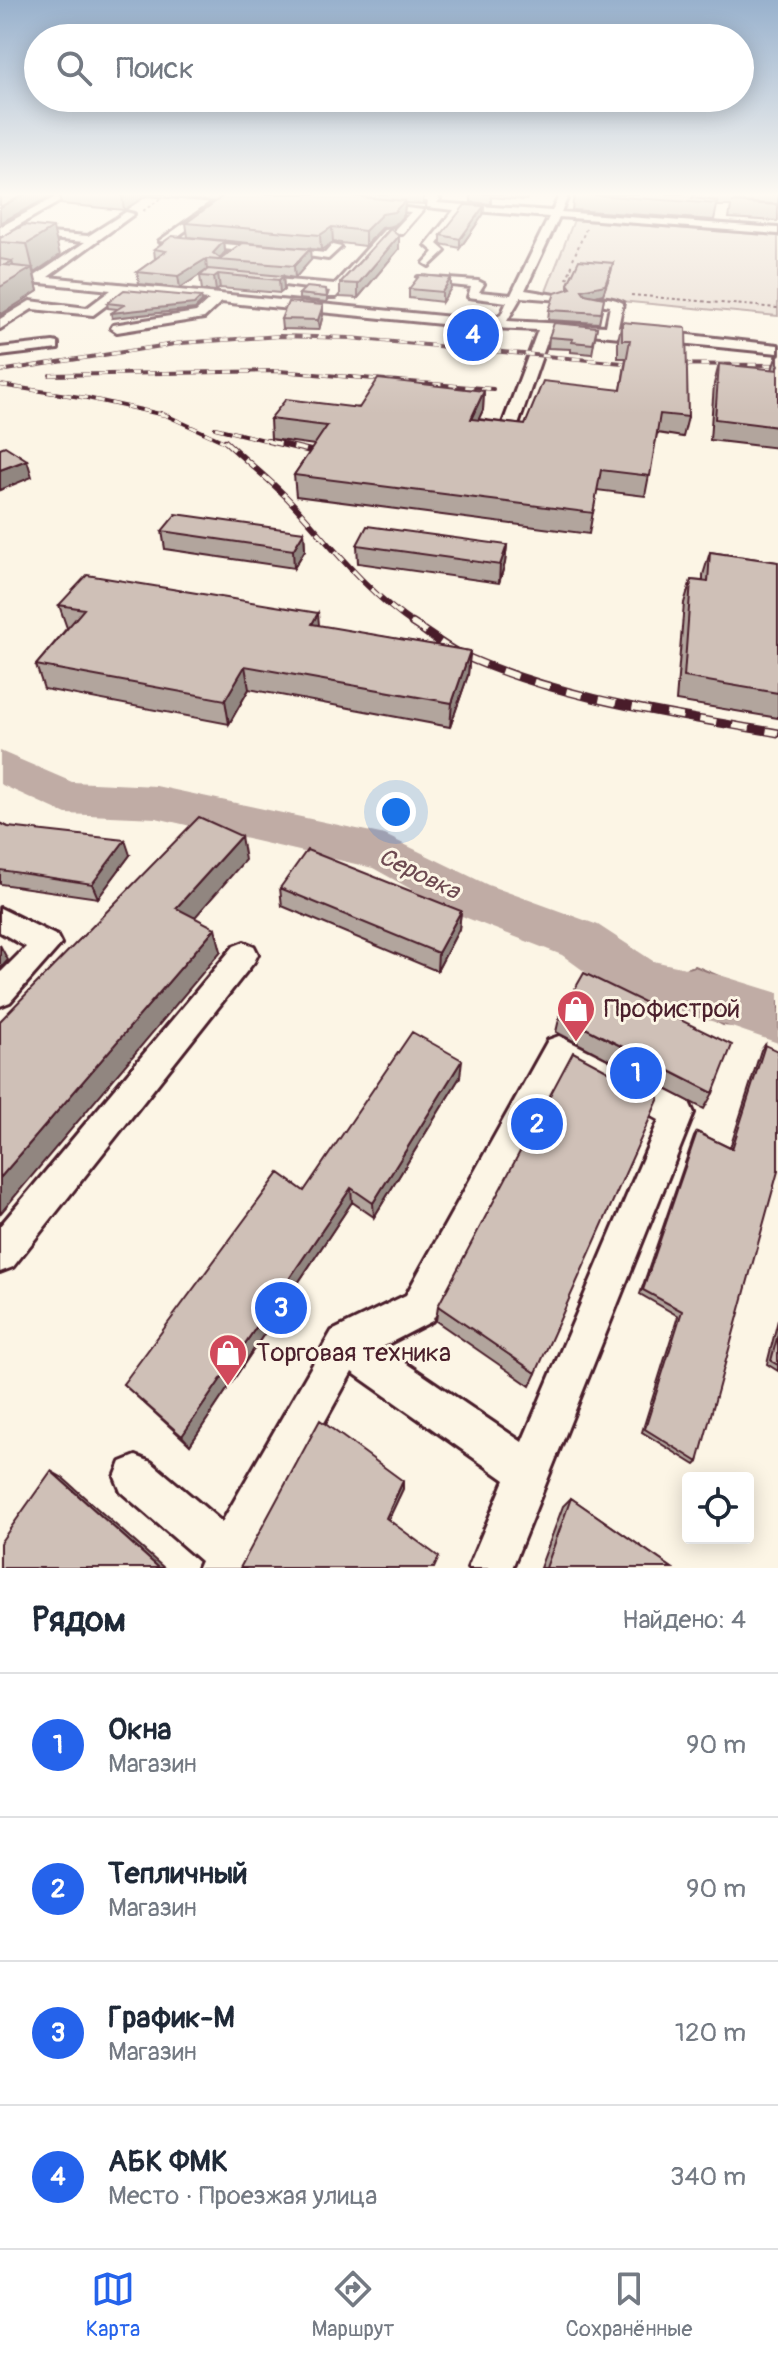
<!DOCTYPE html>
<html lang="ru">
<meta charset="utf-8">
<style>
:root{--surface:#fff;--page:#f6f6f7;--text:#1f2937;--muted:#747a83;--line:#e0e1e3;--accent:#2563eb}
body{margin:0;font-family:Pangolin,sans-serif;background:var(--page);color:var(--text)}
.controls{position:absolute;right:24px;bottom:24px;display:grid;overflow:hidden;border-radius:8px;box-shadow:0 4px 20px #0003}
.controls button{width:72px;height:72px;display:grid;place-items:center;padding:0;border:0;border-bottom:2px solid var(--line);background:var(--surface);color:var(--text);font:40px sans-serif}
.you{position:absolute;left:396px;top:812px;width:28px;height:28px;margin:-20px;border:6px solid #fff;border-radius:50%;background:#1a73e8;box-shadow:0 0 0 12px #1a73e833}
.badge{display:grid;place-items:center;width:52px;height:52px;border-radius:50%;background:var(--accent);color:#fff;font-size:26px;font-weight:700}
.pin{position:absolute;translate:-50% -50%;border:4px solid #fff;box-shadow:0 2px 8px #0006}
.list{margin:0;padding:0;list-style:none}
h2{display:flex;justify-content:space-between;align-items:center;height:104px;margin:0;padding:0 32px;font-size:34px}
h2 small{font-size:26px;font-weight:400;color:var(--muted)}
.list li{display:grid;grid-template-columns:52px 1fr auto;gap:24px;align-items:center;box-sizing:border-box;height:144px;padding:0 32px;border-top:2px solid var(--line)}
.list b{display:block;font-size:30px;white-space:nowrap}
.list p{margin:0;font-size:26px;white-space:nowrap;color:var(--muted)}
.list em{font-size:26px;font-style:normal;color:var(--muted)}
.icon{flex:none;width:44px;height:44px;fill:none;stroke:currentColor;stroke-width:2;stroke-linecap:round;stroke-linejoin:round}
.map{position:relative;flex:none;width:778px;height:1568px;overflow:hidden}
.search{position:absolute;background:var(--surface);box-shadow:0 4px 20px #0003;left:24px;right:24px;top:24px;height:88px;display:flex;align-items:center;gap:20px;box-sizing:border-box;padding:0 28px;border-radius:44px;color:var(--muted);font-size:30px}
.sheet{height:680px;background:var(--surface)}
nav{display:flex;justify-content:space-around;align-items:center;box-sizing:border-box;height:112px;border-top:2px solid var(--line);background:var(--surface);font-size:22px;color:var(--muted)}
nav a{display:grid;justify-items:center;gap:4px}
nav .on{color:var(--accent)}
.map>svg:first-child{display:block}
</style>
<div class="map">
<svg width="778" height="1568" viewBox="0 0 778 1568">
<rect width="100%" height="100%" fill="#fcf5e5"/>
<filter id="ink" filterUnits="userSpaceOnUse"><feTurbulence type="fractalNoise" baseFrequency=".0125" numOctaves="2"/><feDisplacementMap in="SourceGraphic" scale="16" xChannelSelector="R" yChannelSelector="G"/><feConvolveMatrix kernelMatrix="1 2 1 2 8 2 1 2 1" color-interpolation-filters="sRGB"/></filter>
<g filter="url(#ink)">
<path fill="#e2d5ca" stroke="#967a7a" stroke-width="2" d="M574,220L778,236V316L545,294Z"/>
<path fill="#c0aca5" stroke="#917474" stroke-width="2" d="M695,966L778,1001V1030L723,1025L640,982Z"/>
<g fill="none" stroke-linecap="round" stroke-linejoin="round">
<path stroke="#79575c" stroke-width="2" d="M778,1008L761,1005L695,975L668,984L726,1018L778,1022"/>
<path fill="#c0aca5" fill-rule="evenodd" d="M0,751L72,782L156,786L385,835L488,885L598,925L653,961L723,976L778,993V1043L723,1024L621,998L562,955L454,913L373,868L156,818L66,814L0,784Z"/>
<defs>
<path id="minor" d="M61,194H73L10,230L88,236L126,212L134,214L48,277L472,319L489,320L501,315L507,302L468,297L471,287L422,282L418,277L478,281L484,284L479,292L511,295L549,217L463,210L437,244L445,251L429,266L424,263L434,252L426,245L454,210L427,207L428,201L359,194L435,196L440,199L437,203L552,211L560,194H569L561,212L778,228V234L559,217L525,290L567,297L561,300L521,297L507,321L606,326L610,306L584,301C593,295 614,297 623,303L618,327L778,345V353L551,330L516,431L508,436L500,431L538,330L472,327L221,302L204,318L117,332L111,328L113,325L196,312L209,300L124,292L93,315L32,309L0,329V319L30,301L87,308L111,290L0,279V273L35,276L85,242L0,235V227Z
M210,205L218,207L174,239L245,246V250L222,267L217,264L232,250L159,241Z
M389,206L423,210L402,234L391,235L336,297H328L330,291L246,280L252,277L335,284L384,230L395,229L411,212L389,210Z
M332,245L341,247L328,259L274,251L279,248L325,253Z
M53,342L58,343V349L0,356V348Z
M0,908L57,936L61,944L10,1002L0,1006V973L26,947L0,932Z
M244,942L254,946L258,954L254,962L13,1267L0,1272V1226L234,946Z
M559,1036L609,1061L614,1071L609,1081L598,1086L565,1069L432,1321L382,1347L522,1442L659,1120L620,1099L615,1088L620,1077L631,1073L689,1102L694,1113L512,1568H468L505,1480L352,1372L244,1568H198L201,1561L121,1492L115,1477L121,1462L136,1456L151,1462L222,1522L332,1331L406,1295L548,1040Z"/>
</defs>
<use href="#minor" stroke="#4a1f2b" stroke-width="6"/>
<path stroke="#4a1f2b" stroke-width="2" stroke-dasharray="3 3" stroke-linecap="butt" d="M143,211L167,194
M573,259L586,229
M567,279L573,263
M631,295L778,308"/>
<use href="#minor" fill="#fcf5e5" fill-rule="evenodd"/>
<defs>
<path id="rail-far2" d="M0,371L181,343L280,336L350,338L634,364L778,365
M50,375L279,371L493,389
M0,385L87,398L169,416
M161,413L227,443
M215,428L277,443"/>
<path id="rail-far1" d="M225,441C247,462 272,481 293,504C332,546 366,592 415,625
M268,441L332,456"/>
<path id="rail" d="M412,623C427,632 442,645 458,653C558,699 671,714 778,733"/>
</defs>
<use href="#rail-far2" stroke="#4a1f2b" stroke-width="4"/>
<use href="#rail-far1" stroke="#4a1f2b" stroke-width="6"/>
<use href="#rail" stroke="#4a1f2b" stroke-width="9"/>
<use href="#rail-far2" stroke="#fcf5e5" stroke-width="3" stroke-dasharray="8" stroke-linecap="butt"/>
<use href="#rail-far1" stroke="#fcf5e5" stroke-width="4" stroke-dasharray="13" stroke-linecap="butt"/>
<use href="#rail" stroke="#fcf5e5" stroke-width="6" stroke-dasharray="17" stroke-linecap="butt"/>
</g>
<path fill="#b2a59d" stroke="#4a1f2b" stroke-width="2" d="M59,194H423V204L405,203L404,215L394,226V232L399,249L358,298L340,297V283L392,226L382,228L365,246L333,242L321,250L188,237L186,223L216,202L146,196L124,210L61,204Z
M471,194H529L526,200L491,197V204L471,202Z
M574,194H778V221L729,218L731,206H717L714,220L572,210Z
M484,206L483,215L460,248L441,244V235Z
M24,225L60,255L34,273L38,291L0,315V238Z
M224,241L225,252L220,258L311,260L295,278L283,276L284,290L280,293L220,288L216,291L202,290L200,276L207,270L180,288L139,284L137,272L155,259L154,249Z
M613,263L611,272L603,294L596,296L604,298L599,323L548,320L549,310L568,289V284Z
M451,278V288L442,302L409,298V289Z
M299,294L327,297L328,300L327,302L299,299Z
M201,297L202,302L195,309L112,318L118,309L108,308L107,303Z
M323,315L319,330L282,329L281,319Z
M622,322L688,417L683,437L657,433L645,496L597,490L589,534L296,496L294,475L315,445L271,439L270,419L484,391L483,410L478,419L525,425L621,390L626,358H618V340Z
M597,327L592,354L571,352V349L548,348L549,337Z
M777,354H778V448L710,440L714,384L719,364L772,370Z
M162,531L304,532L305,550L294,568L165,549Z
M357,545H507L505,563L499,583L358,563Z
M710,552L778,562V718L676,701L684,603L691,580L703,581V575Z
M59,605L319,626L470,651L468,675L450,727L249,689L229,724L44,689L36,665L67,628Z
M0,823L8,827L130,855L98,898L0,884Z
M280,888L461,911L459,929L437,971L282,906Z
M560,1015L713,1093L704,1109L556,1032Z
M765,1045L698,1462L695,1465L642,1432L678,1316L640,1294L694,1137L697,1132L730,1148L761,1050Z
M460,1077L374,1217L352,1202L190,1445L123,1384L304,1191Z
M438,1306L536,1373L530,1386L436,1321Z
M778,1320V1371L767,1364Z
M571,1498L672,1568H540L563,1506Z"/>
<path fill="#918680" stroke="#4a1f2b" stroke-width="2" d="M25,194H55L0,223V207Z
M124,194H146V196L124,210L122,196Z
M405,201L404,215L394,226V238L390,229L392,226L382,228L365,246V231L382,214Z
M484,206L483,215L460,248V239Z
M332,227L333,242L321,250L320,235Z
M53,228L60,255L34,273L27,244Z
M399,236V249L358,298V284Z
M224,241L225,252L218,260L213,253Z
M310,249L311,260L295,278L294,266Z
M206,259L207,270L180,288L178,276Z
M12,261L16,277L32,268L38,291L0,315V287L5,265Z
M613,263L611,272L603,294L581,300L582,290Z
M218,274L220,288L216,291L214,277Z
M283,276L284,290L280,293L279,280Z
M451,278V288L442,302V292Z
M201,297L202,302L195,309L112,318L111,313Z
M323,305V315L319,330L318,320Z
M484,391L483,410L470,438L471,419Z
M27,460L32,477L0,490V470Z
M304,532L305,550L294,568L293,550Z
M507,545L505,563L499,583L500,565Z
M318,613L320,637L312,624Z
M470,651L468,675L450,727L452,703Z
M245,666L249,689L229,724L225,700Z
M241,836L245,860L183,931L176,908Z
M125,840L130,855L98,898L92,884Z
M461,911L459,929L437,971L438,953Z
M215,928L221,951L0,1214V1178Z
M0,945L8,960L0,969Z
M462,1060L460,1077L374,1217L373,1203Z
M351,1188L352,1202L190,1445L182,1436Z
M51,1471L63,1478L164,1568H159Z
M403,1481V1489L386,1525V1518Z"/>
<path fill="#cfc0b7" stroke="#4a1f2b" stroke-width="2" d="M0,194H25L0,207Z
M226,194H329L405,201L394,212L382,214L365,231L332,227L320,235L186,223Z
M580,194H695L692,198L717,201L718,204Z
M732,202L778,204V205Z
M465,205L484,206L460,239L441,235Z
M24,225L53,228L27,244L0,242V238Z
M394,225L390,229L399,236L358,284L340,283Z
M172,236L224,241L213,253L221,259L243,243L310,249L294,266L206,259L178,276L137,272L166,251L154,249Z
M0,259L12,261L5,265L32,268L0,287Z
M579,260L613,263L605,285L582,290L585,294L604,298L601,313L549,310L555,293L571,288L568,284Z
M208,269L283,276L279,280L218,274L214,277L200,276Z
M420,275L451,278L442,292L409,289Z
M306,287L326,289L327,297L299,294Z
M124,290L201,297L194,304L111,313L124,305L107,303Z
M288,302L323,305L318,320L281,319Z
M622,322L686,328L688,417L660,414L650,476L601,470L593,513L294,475L327,426L270,419L286,399L359,408L378,379L484,391L471,419L525,425L543,381L621,390L630,340H622Z
M554,323L597,327L593,344L572,342L573,339L549,337Z
M777,354H778V427L715,419L719,364L778,370Z
M5,446L27,460L0,470V448Z
M176,514L304,532L293,550L162,531Z
M367,526L507,545L500,565L357,545Z
M710,552L778,562V693L684,677L691,580L708,582Z
M87,575L318,613L312,624L470,651L452,703L245,666L225,700L36,665L84,609L59,605Z
M199,817L241,836L176,908L215,928L0,1178V1021Z
M0,823L8,827L125,840L92,884L0,870Z
M307,850L461,911L438,953L280,888Z
M584,973L732,1045L713,1093L560,1015Z
M412,1032L462,1060L373,1203L351,1188L182,1436L123,1384L279,1173L304,1191Z
M765,1045L778,1051V1171L698,1462L645,1429L682,1311L643,1290L697,1132L732,1149Z
M573,1052L659,1098L536,1373L438,1306Z
M778,1334V1365L771,1361Z
M320,1420L403,1481L386,1518L439,1557L434,1568H240Z
M51,1471L159,1568H0V1543Z
M571,1498L672,1568H546Z"/>
</g>
<linearGradient id="sky" x2="0" y2="1"><stop stop-color="#98b1cd"/><stop offset="0.47" stop-color="#fefaf3"/><stop offset="1" stop-color="#fefaf3" stop-opacity="0"/></linearGradient>
<rect width="778" height="414" fill="url(#sky)"/>
<defs>
<symbol id="shop-pin" viewBox="-11 -11 22 30"><path d="M0 17L-7.5 6A9.5 9.5 0 1 1 7.5 6Z" fill="#d1495b" stroke="#fcf5e5"/><path d="M-5-2.5h2.3a2.7 3.5 0 0 1 5.4 0H5L5.5 6h-11ZM-1.5-2.5h3a1.5 2.3 0 0 0-3 0Z" fill="#fff"/></symbol>
</defs>
<g fill-rule="evenodd">
<use href="#shop-pin" x="554" y="987" width="44" height="60"/>
<use href="#shop-pin" x="206" y="1331" width="44" height="60"/>
</g>
<g text-anchor="middle" dominant-baseline="central" stroke-width="6" stroke-linejoin="round" paint-order="stroke">
<g font-size="24" font-style="italic" fill="#6d4950" stroke="#fcf5e5">
<text transform="translate(419 874) rotate(26)">Серовка</text>
</g>
<g font-size="26" fill="#4a1f2b" stroke="#fcf5e5" text-anchor="start">
<text x="604" y="1009">Профистрой</text>
<text x="256" y="1353">Торговая техника</text>
</g>
</g>
</svg>
<div class="controls">
<button><svg class="icon" aria-label="locate" viewBox="0 0 24 24"><circle cx="12" cy="12" r="6"/><path d="M12 2v4M12 18v4M2 12h4M18 12h4"/></svg></button>
</div>
<div class="you"></div>
<div class="pin badge" style="left:636px;top:1073px">1</div>
<div class="pin badge" style="left:537px;top:1124px">2</div>
<div class="pin badge" style="left:281px;top:1308px">3</div>
<div class="pin badge" style="left:473px;top:335px">4</div>
<div class="search"><svg class="icon" aria-label="search" viewBox="0 0 24 24"><circle cx="10" cy="10" r="6"/><path d="M15 15l6 6"/></svg>Поиск</div>
</div>
<section class="sheet">
<h2>Рядом<small>Найдено: 4</small></h2>
<ul class="list">
<li><span class="badge">1</span><div><b>Окна</b><p>Магазин</p></div><em>90 m</em></li>
<li><span class="badge">2</span><div><b>Тепличный</b><p>Магазин</p></div><em>90 m</em></li>
<li><span class="badge">3</span><div><b>График-М</b><p>Магазин</p></div><em>120 m</em></li>
<li><span class="badge">4</span><div><b>АБК ФМК</b><p>Место · Проезжая улица</p></div><em>340 m</em></li>
</ul>
</section>
<nav>
<a class="on"><svg class="icon" aria-label="map" viewBox="0 0 24 24"><path d="M3 6l6-2 6 2 6-2v14l-6 2-6-2-6 2zM9 4v14M15 6v14"/></svg>Карта</a>
<a><svg class="icon" aria-label="directions" viewBox="0 0 24 24"><path d="M12 3l9 9-9 9-9-9zM9 14v-3h6M13 9l2 2-2 2"/></svg>Маршрут</a>
<a><svg class="icon" aria-label="saved" viewBox="0 0 24 24"><path d="M7 4h10v16l-5-4-5 4z"/></svg>Сохранённые</a>
</nav>
